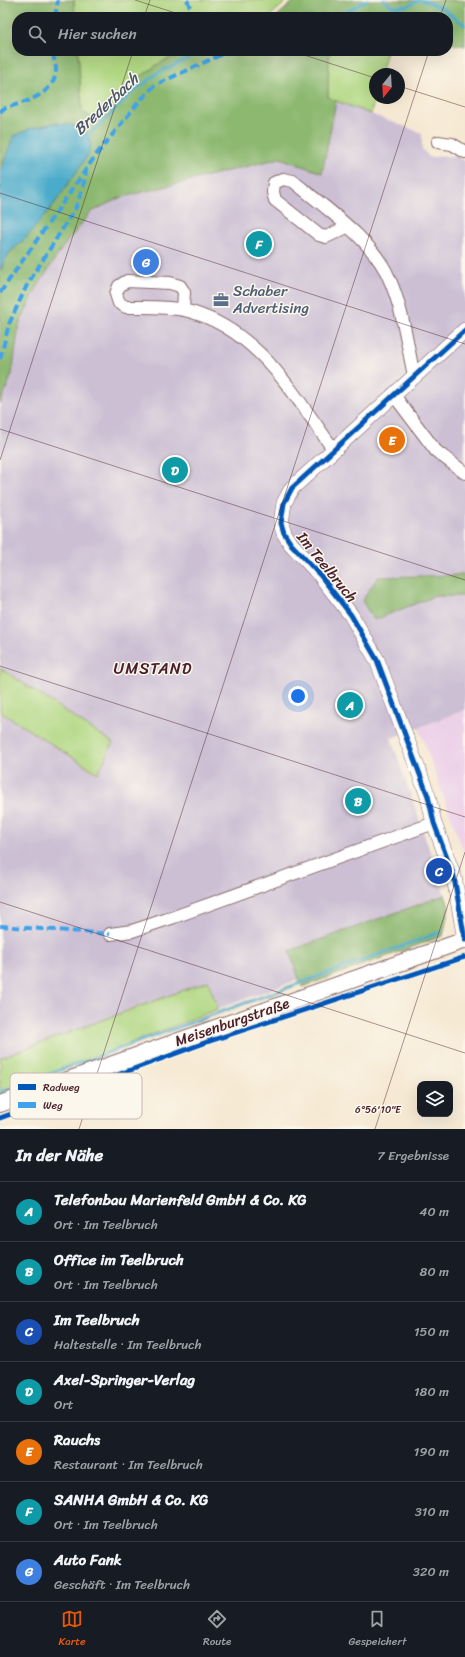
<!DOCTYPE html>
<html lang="de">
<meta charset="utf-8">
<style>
:root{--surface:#171b24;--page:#20242c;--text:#f1f3f6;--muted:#9ea1a6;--line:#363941;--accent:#ea580c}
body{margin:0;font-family:Sriracha,sans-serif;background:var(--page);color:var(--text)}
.controls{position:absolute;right:12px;bottom:12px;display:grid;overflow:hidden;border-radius:8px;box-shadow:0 4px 16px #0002}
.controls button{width:36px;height:36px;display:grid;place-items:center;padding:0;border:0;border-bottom:1px solid var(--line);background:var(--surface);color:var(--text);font:20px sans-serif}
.compass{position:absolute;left:369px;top:68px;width:36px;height:36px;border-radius:50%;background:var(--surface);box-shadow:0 4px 16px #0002;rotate:198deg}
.you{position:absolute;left:298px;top:696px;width:14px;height:14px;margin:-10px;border:3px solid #fff;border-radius:50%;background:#1a73e8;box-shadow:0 0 0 6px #1a73e833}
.badge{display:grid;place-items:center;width:26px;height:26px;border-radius:50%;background:var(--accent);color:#fff;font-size:13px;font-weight:700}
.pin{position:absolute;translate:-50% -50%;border:2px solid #fff;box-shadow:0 1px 4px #0006}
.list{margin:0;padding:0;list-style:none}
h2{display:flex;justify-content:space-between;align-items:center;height:52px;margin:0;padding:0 16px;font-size:17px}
h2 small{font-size:13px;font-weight:400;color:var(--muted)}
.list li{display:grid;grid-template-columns:26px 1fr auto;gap:12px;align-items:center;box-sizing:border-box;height:60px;padding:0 16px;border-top:1px solid var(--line)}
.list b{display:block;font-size:15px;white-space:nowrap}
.list p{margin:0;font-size:13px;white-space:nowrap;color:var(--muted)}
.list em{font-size:13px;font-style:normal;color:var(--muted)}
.icon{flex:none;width:22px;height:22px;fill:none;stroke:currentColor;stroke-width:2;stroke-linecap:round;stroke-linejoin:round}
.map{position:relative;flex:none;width:465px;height:1129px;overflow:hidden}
.search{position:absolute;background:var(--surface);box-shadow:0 4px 16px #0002;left:12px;right:12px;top:12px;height:44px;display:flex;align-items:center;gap:10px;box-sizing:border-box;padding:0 14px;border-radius:16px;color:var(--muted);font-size:15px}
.sheet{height:472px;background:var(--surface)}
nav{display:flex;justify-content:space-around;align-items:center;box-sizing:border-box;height:56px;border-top:1px solid var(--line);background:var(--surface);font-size:11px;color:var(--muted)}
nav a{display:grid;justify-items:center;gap:2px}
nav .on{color:var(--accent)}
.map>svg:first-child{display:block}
</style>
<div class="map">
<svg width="465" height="1129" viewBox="0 0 465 1129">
<rect width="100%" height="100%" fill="#fbf7ec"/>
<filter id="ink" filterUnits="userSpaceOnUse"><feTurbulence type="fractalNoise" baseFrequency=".025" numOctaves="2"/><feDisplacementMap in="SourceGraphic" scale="8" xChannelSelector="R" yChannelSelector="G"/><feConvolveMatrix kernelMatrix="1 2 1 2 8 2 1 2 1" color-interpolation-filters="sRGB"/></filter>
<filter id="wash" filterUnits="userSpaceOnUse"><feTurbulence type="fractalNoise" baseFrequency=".012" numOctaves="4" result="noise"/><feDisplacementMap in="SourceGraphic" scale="16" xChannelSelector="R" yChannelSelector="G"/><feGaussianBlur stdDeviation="0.9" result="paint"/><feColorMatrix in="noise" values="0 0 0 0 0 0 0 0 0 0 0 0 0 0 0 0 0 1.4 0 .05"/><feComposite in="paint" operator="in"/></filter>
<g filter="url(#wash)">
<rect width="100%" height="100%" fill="#f6e9d3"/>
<path fill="#edd1e9" d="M465,710V856L419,728Z"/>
<path fill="#ccbfd4" d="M336,101L422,133V149L429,157L457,156L465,161V575L379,577L374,620L435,596H465V710L391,738L445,895L289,951L299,979L218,1009L208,981L0,1058V712L97,773L113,744L0,668V404L12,374L19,325L36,289L62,248L91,212L119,198L280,158L322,173Z"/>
<path fill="#b0d782" stroke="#7d7b56" d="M74,0H288L269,17H75Z
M78,51H184C146,69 123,90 92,118L82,111Z
M329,51H387L381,74H375V97L371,114L328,98Z
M0,668L113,743L98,773L0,712Z
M208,981L218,1009L0,1094V1058Z"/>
<path fill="#8cb870" stroke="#6b6c4e" d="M0,0H74L75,17H17V51H78L82,111L92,118L126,87L158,64L184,51H329L328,97L336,101L322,173L280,158L119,198L91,212L62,248L36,289L19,325L12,374L0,404V271L9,253L26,238L91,145L85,130C56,127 40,122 13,137L0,173Z
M295,0H465V46L448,43V17H276Z
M465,575V596H435L374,620L362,601L378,577Z
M445,895L449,907L443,936L302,987L289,951Z"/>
<path fill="#4babca" stroke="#4a657a" d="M54,123L68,124L85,130L91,144L88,155L55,203L26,238L9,253L0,271V173L13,137L29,129Z"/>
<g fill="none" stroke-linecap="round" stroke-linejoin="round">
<path stroke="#4babca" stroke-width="3" d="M383,0L394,7L408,6L419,0
M422,0L442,8L465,25
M330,17L348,11L367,0
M86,138L132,93L158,73L203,51
M0,1092L441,932"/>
</g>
</g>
<g filter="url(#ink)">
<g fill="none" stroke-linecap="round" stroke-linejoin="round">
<defs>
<path id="minor" d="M438,142L452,144L465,152
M347,227L326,237L319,235L275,200L273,192L274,183L283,179L293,181C325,208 373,240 389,278C403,309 407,344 414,376
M183,310L184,292L180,286L170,283L127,281L119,286L116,294L119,303L126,307C145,307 165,306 184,310C257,327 293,394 334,450
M393,394L436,451L465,473
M110,934L132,931L174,917L434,823"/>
<path id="tertiary" d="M465,940L454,877L434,823L428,796L377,660L351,615L320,575L291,544L284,533L281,523L284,503L292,488L465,330"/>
<path id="secondary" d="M0,1104L465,940"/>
</defs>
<use href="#minor" stroke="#866666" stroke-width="14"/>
<use href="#tertiary" stroke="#866666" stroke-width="16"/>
<use href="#secondary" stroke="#866666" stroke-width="18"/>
<use href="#minor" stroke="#fff" stroke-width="12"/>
<use href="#tertiary" stroke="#fff" stroke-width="15"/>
<use href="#secondary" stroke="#fff" stroke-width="16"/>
<path stroke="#40a2eb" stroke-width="4" stroke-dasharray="8 4" stroke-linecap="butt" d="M187,0L190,7
M55,17L58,0
M0,112L3,109C23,102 55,96 56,70C56,64 53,57 53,51
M0,293L96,155L138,103L155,85L229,51
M0,359L9,324L27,285L75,209L83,188L86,171
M0,926L110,934"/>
<defs>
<path id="cycleway" d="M465,940L454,877L434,823L428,796L377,660L351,615L320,575L291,544L284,533L281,523L284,503L292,488L465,330
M0,1118L207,1042L465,957"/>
</defs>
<use href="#cycleway" stroke="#fbf7ec" stroke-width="8"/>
<use href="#cycleway" stroke="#0057b8" stroke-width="5"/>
</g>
</g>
<path fill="none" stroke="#4a1f2b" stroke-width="1" stroke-opacity="0.45" d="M135,0L188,17M144,17L150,0M440,17L446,0M292,51L375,78M399,86L465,107M0,193L465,344M0,429L465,580M0,460L133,51M0,666L465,817M0,902L465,1053M79,1129L429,51M375,1129L465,852"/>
<defs>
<symbol id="office-bare" viewBox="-9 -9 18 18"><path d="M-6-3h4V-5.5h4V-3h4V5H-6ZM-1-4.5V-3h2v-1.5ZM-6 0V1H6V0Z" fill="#5c6f8a" stroke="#fbf7ec" stroke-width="2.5" paint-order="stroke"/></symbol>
</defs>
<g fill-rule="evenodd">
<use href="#office-bare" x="210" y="289" width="22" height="22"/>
</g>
<g text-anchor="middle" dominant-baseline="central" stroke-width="3" stroke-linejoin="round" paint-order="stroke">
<g font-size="15" fill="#4e5e75" stroke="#fbf7ec" text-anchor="start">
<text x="233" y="291">Schaber<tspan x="233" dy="17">Advertising</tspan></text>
</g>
<g font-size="15" fill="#4a1f2b" stroke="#fbf7ec">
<text transform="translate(327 567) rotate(51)">Im Teelbruch</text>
<text transform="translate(232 1022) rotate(-19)">Meisenburgstraße</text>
</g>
<g font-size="16" font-style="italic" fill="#4a576b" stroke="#fbf7ec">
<text transform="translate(106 104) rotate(-43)">Brederbach</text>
</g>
<g font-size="16" letter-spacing="1" fill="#4a1f2b" stroke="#fbf7ec">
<text x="153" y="668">UMSTAND</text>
</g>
</g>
<rect x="10" y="1073" width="132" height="46" rx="6" fill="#fbf7ec" stroke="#c6b6b2" stroke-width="1"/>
<rect x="18" y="1084" width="18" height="6" fill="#0057b8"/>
<rect x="18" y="1102" width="18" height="6" fill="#40a2eb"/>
<g font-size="11" fill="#4a1f2b">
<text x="43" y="1091">Radweg</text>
<text x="43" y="1109">Weg</text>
</g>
<g font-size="10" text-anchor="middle" fill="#4a1f2b" stroke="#fbf7ec" stroke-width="3" stroke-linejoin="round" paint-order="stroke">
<text x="378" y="1113">6°56'10"E</text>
</g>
</svg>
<div class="controls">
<button><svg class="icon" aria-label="layers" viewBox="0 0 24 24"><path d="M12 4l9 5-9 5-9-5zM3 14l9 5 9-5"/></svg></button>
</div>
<svg class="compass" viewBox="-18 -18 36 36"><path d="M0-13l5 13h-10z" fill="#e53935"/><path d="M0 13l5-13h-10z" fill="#9ea1a6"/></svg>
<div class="you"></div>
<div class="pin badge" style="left:350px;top:705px;background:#0f9aa8">A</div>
<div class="pin badge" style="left:358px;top:801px;background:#0f9aa8">B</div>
<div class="pin badge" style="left:439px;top:871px;background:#1a4fb4">C</div>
<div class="pin badge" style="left:175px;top:470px;background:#0f9aa8">D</div>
<div class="pin badge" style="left:392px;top:440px;background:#e8710a">E</div>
<div class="pin badge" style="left:259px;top:244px;background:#0f9aa8">F</div>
<div class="pin badge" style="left:146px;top:262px;background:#3f7fe0">G</div>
<div class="search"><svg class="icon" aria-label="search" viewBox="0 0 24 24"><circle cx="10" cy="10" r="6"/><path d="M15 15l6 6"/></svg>Hier suchen</div>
</div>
<section class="sheet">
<h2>In der Nähe<small>7 Ergebnisse</small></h2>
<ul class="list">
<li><span class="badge" style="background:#0f9aa8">A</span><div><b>Telefonbau Marienfeld GmbH &amp; Co. KG</b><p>Ort · Im Teelbruch</p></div><em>40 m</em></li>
<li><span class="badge" style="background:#0f9aa8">B</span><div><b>Office im Teelbruch</b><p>Ort · Im Teelbruch</p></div><em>80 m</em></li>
<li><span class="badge" style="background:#1a4fb4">C</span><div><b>Im Teelbruch</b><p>Haltestelle · Im Teelbruch</p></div><em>150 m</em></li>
<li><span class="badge" style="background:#0f9aa8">D</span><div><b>Axel-Springer-Verlag</b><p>Ort</p></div><em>180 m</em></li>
<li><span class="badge" style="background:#e8710a">E</span><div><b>Rauchs</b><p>Restaurant · Im Teelbruch</p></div><em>190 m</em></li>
<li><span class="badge" style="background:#0f9aa8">F</span><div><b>SANHA GmbH &amp; Co. KG</b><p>Ort · Im Teelbruch</p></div><em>310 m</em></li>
<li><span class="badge" style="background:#3f7fe0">G</span><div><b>Auto Fank</b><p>Geschäft · Im Teelbruch</p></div><em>320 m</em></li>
</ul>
</section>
<nav>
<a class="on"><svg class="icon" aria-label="map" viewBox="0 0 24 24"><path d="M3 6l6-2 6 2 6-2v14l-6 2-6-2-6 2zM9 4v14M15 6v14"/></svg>Karte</a>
<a><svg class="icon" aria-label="directions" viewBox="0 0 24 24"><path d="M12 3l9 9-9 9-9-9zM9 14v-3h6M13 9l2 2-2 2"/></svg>Route</a>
<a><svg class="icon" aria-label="saved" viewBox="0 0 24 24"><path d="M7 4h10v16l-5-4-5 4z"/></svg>Gespeichert</a>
</nav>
